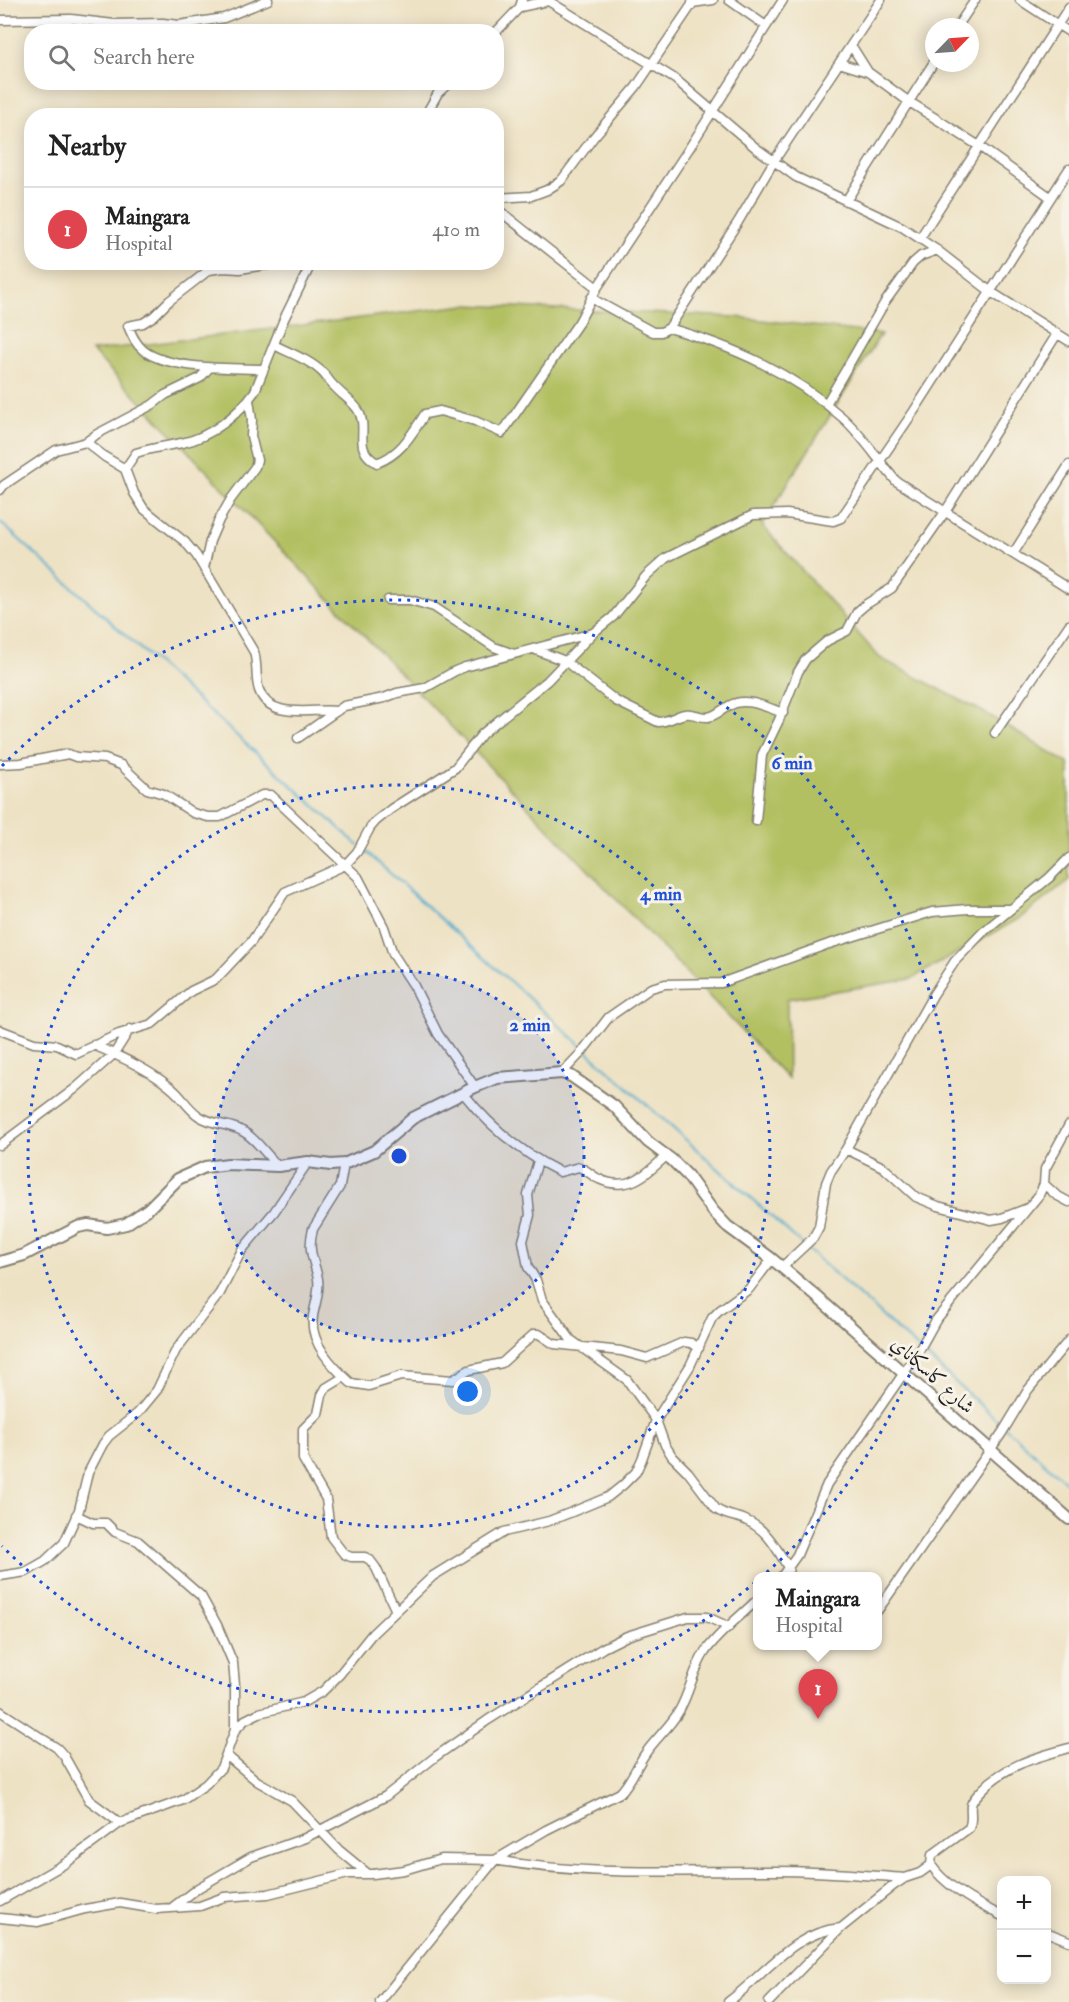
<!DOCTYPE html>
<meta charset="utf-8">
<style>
:root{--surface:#fff;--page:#f2f2f2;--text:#222;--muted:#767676;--line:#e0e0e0;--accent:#c8321e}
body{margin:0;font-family:"IM FELL Double Pica",Amiri,serif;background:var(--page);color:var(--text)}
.controls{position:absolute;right:18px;bottom:18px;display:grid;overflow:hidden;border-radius:12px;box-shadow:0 3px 15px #0003}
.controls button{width:54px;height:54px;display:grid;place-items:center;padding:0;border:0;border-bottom:2px solid var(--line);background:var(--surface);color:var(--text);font:30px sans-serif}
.compass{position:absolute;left:925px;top:18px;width:54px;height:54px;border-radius:50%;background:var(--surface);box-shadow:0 3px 15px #0003;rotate:65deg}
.you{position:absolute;left:468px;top:1392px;width:21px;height:21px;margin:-15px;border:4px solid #fff;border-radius:50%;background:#1a73e8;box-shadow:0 0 0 9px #1a73e833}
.badge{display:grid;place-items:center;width:39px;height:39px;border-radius:50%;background:var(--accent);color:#fff;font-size:20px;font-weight:700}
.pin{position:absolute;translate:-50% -50px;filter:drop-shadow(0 2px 3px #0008)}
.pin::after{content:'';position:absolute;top:32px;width:21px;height:18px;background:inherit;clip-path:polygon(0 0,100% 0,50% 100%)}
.popup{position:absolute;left:753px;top:1572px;width:129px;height:78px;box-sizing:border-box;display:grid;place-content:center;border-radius:12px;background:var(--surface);filter:drop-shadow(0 2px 4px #0005);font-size:20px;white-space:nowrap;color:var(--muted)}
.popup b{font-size:22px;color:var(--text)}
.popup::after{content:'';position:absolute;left:50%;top:100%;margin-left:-12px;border:12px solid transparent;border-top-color:var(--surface)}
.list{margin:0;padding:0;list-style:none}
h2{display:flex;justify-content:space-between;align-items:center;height:78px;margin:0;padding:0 24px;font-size:26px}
h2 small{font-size:20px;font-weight:400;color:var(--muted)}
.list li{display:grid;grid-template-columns:39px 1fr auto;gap:18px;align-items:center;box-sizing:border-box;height:84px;padding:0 24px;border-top:2px solid var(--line)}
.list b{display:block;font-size:22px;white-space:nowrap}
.list p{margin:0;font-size:20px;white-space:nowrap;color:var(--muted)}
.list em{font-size:20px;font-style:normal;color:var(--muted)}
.icon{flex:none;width:33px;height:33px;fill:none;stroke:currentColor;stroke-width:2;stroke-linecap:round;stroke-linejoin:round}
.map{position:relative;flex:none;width:1069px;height:2002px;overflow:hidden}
.search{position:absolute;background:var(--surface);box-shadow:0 3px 15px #0003;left:24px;top:24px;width:480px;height:66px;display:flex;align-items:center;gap:15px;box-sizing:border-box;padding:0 21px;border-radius:24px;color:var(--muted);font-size:22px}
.panel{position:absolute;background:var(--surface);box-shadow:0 3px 15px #0003;left:24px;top:108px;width:480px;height:162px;border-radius:24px}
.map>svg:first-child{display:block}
</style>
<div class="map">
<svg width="1069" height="2002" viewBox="0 0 1069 2002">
<rect width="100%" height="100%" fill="#f7f3e8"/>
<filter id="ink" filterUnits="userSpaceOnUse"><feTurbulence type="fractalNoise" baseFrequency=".0167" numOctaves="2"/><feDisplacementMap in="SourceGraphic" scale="12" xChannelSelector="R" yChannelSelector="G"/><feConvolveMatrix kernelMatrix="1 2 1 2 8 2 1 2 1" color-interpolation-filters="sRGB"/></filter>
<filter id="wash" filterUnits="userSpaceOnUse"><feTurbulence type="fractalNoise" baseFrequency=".008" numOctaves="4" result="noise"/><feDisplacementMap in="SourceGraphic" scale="24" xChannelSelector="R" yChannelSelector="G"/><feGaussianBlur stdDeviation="1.35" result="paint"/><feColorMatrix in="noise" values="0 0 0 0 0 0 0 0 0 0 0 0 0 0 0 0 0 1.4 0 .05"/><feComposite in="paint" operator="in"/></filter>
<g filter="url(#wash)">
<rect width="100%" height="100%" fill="#eee2c4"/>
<path fill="#b3c062" stroke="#686e3f" stroke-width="1.5" d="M466,305L736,317L881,334L762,525L880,658L987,714L1069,764V880L1020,918L911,979L787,999L788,1079L92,351Z"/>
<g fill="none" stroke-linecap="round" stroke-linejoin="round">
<path stroke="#50acce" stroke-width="2" d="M0,522L358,845
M362,848L583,1047
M587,1051L802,1244
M806,1248L918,1348
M922,1352L1069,1485"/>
</g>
</g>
<g filter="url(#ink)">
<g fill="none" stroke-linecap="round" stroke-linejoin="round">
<defs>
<path id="minor" d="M547,0L675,79L756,148L796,177L902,227L937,250L991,292L1069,341
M729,0L766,26
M1020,0L1069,32
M692,3L713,0
M520,7L548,1
M0,20L71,19L114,24L163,23L179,25L224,18L268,0
M957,27L975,0
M496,32L520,7L522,0
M851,45L868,72
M839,63L868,72L908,101L979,146L1050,197
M425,116L438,93L450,82
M496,198L531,196L547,190L561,181L593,138L636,87L695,0
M846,201L934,62
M496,208L597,288
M920,238L1069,7
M312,262L284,319L255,391C238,415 211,437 182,443C166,446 151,448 136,453L125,469L134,493L144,509L185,542L196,555L254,652C258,665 255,679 259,690C270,721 313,708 337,711
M591,298L653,332H661L669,328L738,222L774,161L881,0
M669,328C734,347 791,372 843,418C863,436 878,460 896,481L1069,589
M274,345C290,353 310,360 323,373C327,377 330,383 335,387C342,395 352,401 358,410C370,430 351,448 377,463C401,454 411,435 425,414L440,411L475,421L502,433L579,322L597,288L690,147L783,0
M264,369C232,368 168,370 143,350C135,343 132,335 128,326L143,323L154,316L169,301L209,270L223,268L240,269L286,262
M826,404L885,302L913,263L921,256L937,250
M86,442L105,457L125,469
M0,490L4,485L56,450L86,442L97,434L152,405L165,395L200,378L209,368
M1013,554L1069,465
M204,568L210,541L219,520L231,499L255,467L257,460L251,436L252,420L249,400
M388,600H410L434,607L494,647L514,654
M536,650L565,661L616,701L658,722C668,722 675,716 685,714C693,712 700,718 708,717C716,716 722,709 729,706C745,696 766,707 783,713
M995,733L1069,625
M298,738L344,706L384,698L397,693L425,688L455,671L465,667L593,633
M0,764L21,763L68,754L76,757L105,759L121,765L147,789L164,794L193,813L208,817H220L262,795H271L358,877L384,927L393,954L414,986L438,1034L475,1087
M756,821L762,755L779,720L798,672L806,659L827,641L847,631L857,612L865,605L892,588L945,512L1057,334
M0,1030L34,1043L57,1045L76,1054L119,1034L152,1024L191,991L216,979L251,942L285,892L345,865L357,852L370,828L376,821L391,809L455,768L482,734L547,681L593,633L613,617L646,576L666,558L753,515L787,514L833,521L841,518L914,411L1069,169
M94,1045C120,1057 147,1068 170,1087C181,1095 188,1109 199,1116C213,1125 229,1124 242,1131C256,1138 267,1156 278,1166
M562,1073L581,1053L609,1017L651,988L665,984L721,983L826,945L932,912L968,909H1010
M464,1094C490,1127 522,1153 560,1172L579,1167C587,1170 592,1176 599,1179C628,1193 647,1174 666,1156
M0,1145L76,1088L114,1054L130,1029
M846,1149L883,1167L916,1197L938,1206L991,1220L1002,1218L1028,1208
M538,1161L528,1195L530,1215L523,1241L528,1267L536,1280L542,1300L571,1340L627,1380L656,1420L665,1445L672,1456L688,1472L716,1509C724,1515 734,1516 743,1519C768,1529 776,1548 789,1569
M344,1164L340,1186L313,1229C307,1251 314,1259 318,1279C320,1292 315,1304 313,1316C309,1343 333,1367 351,1383L369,1386L401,1376L453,1380L469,1370L502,1363L534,1334H539L554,1344L621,1351L647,1358L684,1342L691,1343L699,1348
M1044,1184L1056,1195L1069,1202
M782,1267L813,1238L819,1227L826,1183L831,1171L846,1149L933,995L955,961L983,932L1049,878L1069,858
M344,1377L326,1388L322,1395L318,1414L303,1429V1459L326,1499L331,1537L344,1554L351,1557H365L370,1560L376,1568L396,1611
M76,1515L93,1523H106L115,1532L138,1541L201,1596L217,1625L233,1663L235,1685V1730
M0,1576L26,1572L45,1561L64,1543L79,1510L88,1473L103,1444L109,1436L138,1413L157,1390L176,1350L220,1293L242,1250L274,1212L308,1162
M782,1576L797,1555L827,1484L917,1354L936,1320L1039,1195L1044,1184L1045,1169L1069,1125
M878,1610L1002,1433L1028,1390L1069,1340
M0,1711L57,1748L64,1756L89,1800L120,1823
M226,1755L257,1781L292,1801L339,1850L367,1873
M931,1865C946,1887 977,1904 1002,1916
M0,1901L66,1863L120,1823L183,1800L206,1784L221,1768L235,1730L245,1720L259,1713L304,1702L323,1691L339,1675L372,1634L433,1576L504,1532L549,1521L572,1512L608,1497L623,1485L636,1472L642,1459L656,1420L690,1366L712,1318L720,1310L749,1289L772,1259
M173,1907L198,1888L251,1857L305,1838L386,1796L435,1757L488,1720L603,1648L627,1636L688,1617H707L729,1627
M0,1918L38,1922L85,1909L120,1903L156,1909L200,1906L224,1897L268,1894L348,1874H373L404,1870L441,1859L495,1860L546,1830L620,1793C631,1782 636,1767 645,1754C655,1739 670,1727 679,1711C690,1692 693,1670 705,1652C719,1632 741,1616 758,1599
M1046,1932L1069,1941
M380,2002L495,1860C588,1877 683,1870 777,1871C819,1871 862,1875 905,1878
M728,2002C765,1975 792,1932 841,1928
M769,2002L841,1928L893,1886L905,1878L920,1873L931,1865L932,1855L969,1828C973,1820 970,1813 971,1805C972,1800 978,1794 982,1790C1005,1765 1037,1757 1069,1748"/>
<path id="tertiary" d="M0,1262L24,1255L78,1227L88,1225L107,1228L126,1224L148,1209L178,1179L205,1167L228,1164L278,1166L308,1162L331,1165L344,1164L374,1151L413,1118L475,1087L497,1078L562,1073L571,1076L614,1106L648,1142L672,1160L687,1175L713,1211L727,1226L772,1259L816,1296L1069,1519"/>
</defs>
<use href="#minor" stroke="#857f70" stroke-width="11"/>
<use href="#tertiary" stroke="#857f70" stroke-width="14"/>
<use href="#minor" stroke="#fff" stroke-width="8"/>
<use href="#tertiary" stroke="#fff" stroke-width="10"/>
</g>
</g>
<circle cx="399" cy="1156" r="185" fill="#1d4ed8" fill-opacity=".12"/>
<g fill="none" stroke="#1d4ed8" stroke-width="3" stroke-dasharray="3 6">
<circle cx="399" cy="1156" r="185"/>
<circle cx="399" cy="1156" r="371"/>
<path d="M2 766A556 556 0 1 1 2 1546"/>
</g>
<g text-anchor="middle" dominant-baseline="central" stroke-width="6" stroke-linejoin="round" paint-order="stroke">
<g font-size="20" fill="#1c1c1c" stroke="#f7f3e8">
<text transform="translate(933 1375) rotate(42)">شارع كاسكاناي</text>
</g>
</g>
<circle cx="399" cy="1156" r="9" fill="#1d4ed8" stroke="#f7f3e8" stroke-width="3"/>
<g font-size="18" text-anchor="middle" font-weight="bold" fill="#1d4ed8" stroke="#f7f3e8" stroke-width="6" stroke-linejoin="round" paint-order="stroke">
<text x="792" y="769">6 min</text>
<text x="661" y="900">4 min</text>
<text x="530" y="1031">2 min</text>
</g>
</svg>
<div class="controls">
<button>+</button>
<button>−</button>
</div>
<svg class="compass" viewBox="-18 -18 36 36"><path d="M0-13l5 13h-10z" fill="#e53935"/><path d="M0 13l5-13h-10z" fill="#767676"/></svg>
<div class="you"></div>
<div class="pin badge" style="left:818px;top:1719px;background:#e0444e">1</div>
<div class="popup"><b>Maingara</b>Hospital</div>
<div class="search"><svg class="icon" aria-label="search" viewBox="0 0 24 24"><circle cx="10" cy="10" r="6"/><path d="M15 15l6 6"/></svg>Search here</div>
<section class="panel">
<h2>Nearby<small></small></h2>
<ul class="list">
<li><span class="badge" style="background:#e0444e">1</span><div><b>Maingara</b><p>Hospital</p></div><em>410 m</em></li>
</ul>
</section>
</div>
